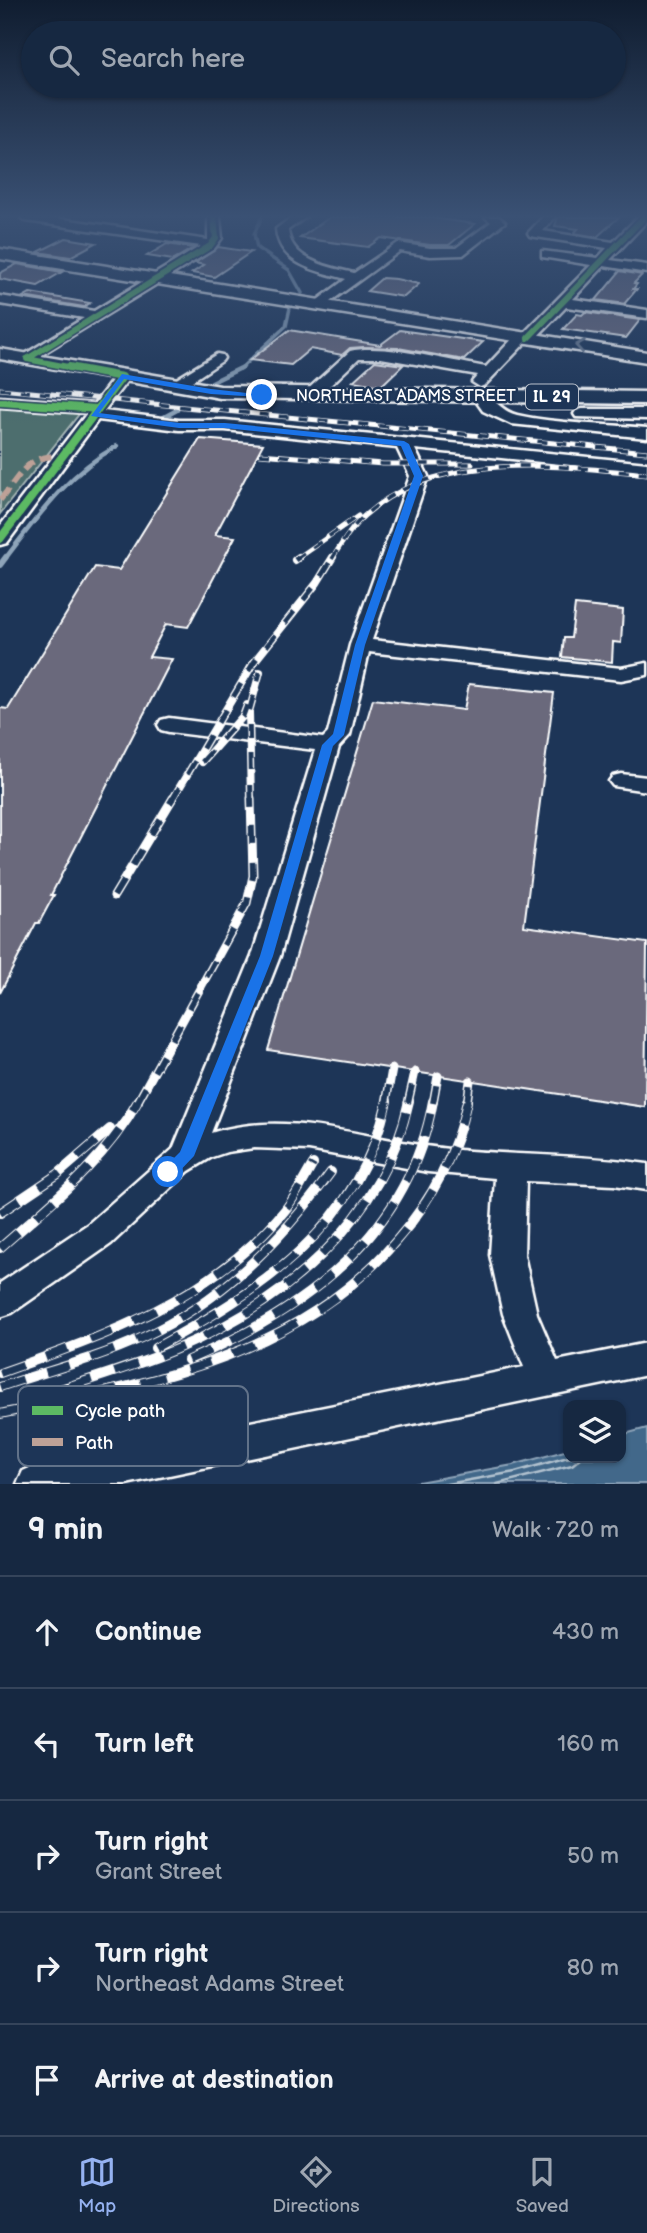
<!DOCTYPE html>
<meta charset="utf-8">
<style>
:root{--surface:#162841;--page:#23344c;--text:#f1f3f6;--muted:#9ea6b1;--line:#35445a;--accent:#95b2f1}
body{margin:0;font-family:"Balsamiq Sans",sans-serif;background:var(--page);color:var(--text)}
.controls{position:absolute;right:21px;bottom:21px;display:grid;overflow:hidden;border-radius:14px;box-shadow:0 2px 5px #0004}
.controls button{width:63px;height:63px;display:grid;place-items:center;padding:0;border:0;border-bottom:2px solid var(--line);background:var(--surface);color:var(--text);font:35px sans-serif}
.stop{position:absolute;width:21px;height:21px;margin:-16px;border:5px solid #1a73e8;border-radius:50%;background:#fff}
.stop.end{background:#1a73e8;border-color:#fff;box-shadow:0 2px 7px #0008}
.list{margin:0;padding:0;list-style:none}
h2{display:flex;justify-content:space-between;align-items:center;height:91px;margin:0;padding:0 28px;font-size:30px}
h2 small{font-size:23px;font-weight:400;color:var(--muted)}
.list li{display:grid;grid-template-columns:46px 1fr auto;gap:21px;align-items:center;box-sizing:border-box;height:112px;padding:0 28px;border-top:2px solid var(--line)}
.list b{display:block;font-size:26px;white-space:nowrap}
.list p{margin:0;font-size:23px;white-space:nowrap;color:var(--muted)}
.list em{font-size:23px;font-style:normal;color:var(--muted)}
.icon{flex:none;width:38px;height:38px;fill:none;stroke:currentColor;stroke-width:2;stroke-linecap:round;stroke-linejoin:round}
.map{position:relative;flex:none;width:647px;height:1484px;overflow:hidden}
.search{position:absolute;background:var(--surface);box-shadow:0 2px 5px #0004;left:21px;right:21px;top:21px;height:77px;display:flex;align-items:center;gap:18px;box-sizing:border-box;padding:0 24px;border-radius:38px;color:var(--muted);font-size:26px}
.sheet{height:651px;background:var(--surface)}
nav{display:flex;justify-content:space-around;align-items:center;box-sizing:border-box;height:98px;border-top:2px solid var(--line);background:var(--surface);font-size:19px;color:var(--muted)}
nav a{display:grid;justify-items:center;gap:4px}
nav .on{color:var(--accent)}
.map>svg:first-child{display:block}
</style>
<div class="map">
<svg width="647" height="1484" viewBox="0 0 647 1484">
<rect width="100%" height="100%" fill="#1d3557"/>
<filter id="ink" filterUnits="userSpaceOnUse"><feTurbulence type="fractalNoise" baseFrequency=".0143" numOctaves="2"/><feDisplacementMap in="SourceGraphic" scale="14" xChannelSelector="R" yChannelSelector="G"/><feConvolveMatrix kernelMatrix="1 2 1 2 8 2 1 2 1" color-interpolation-filters="sRGB"/></filter>
<g filter="url(#ink)">
<path fill="#4e6e6e" stroke="#a6b6b6" stroke-width="2" d="M0,405L80,413L0,514Z"/>
<path fill="#42688a" stroke="#8ea4b9" stroke-width="2" d="M647,1428V1484H407L513,1465L568,1450V1458H621V1435Z"/>
<g fill="none" stroke-linecap="round" stroke-linejoin="round">
<path stroke="#b3c3d0" stroke-width="2.5" d="M447,1484L515,1472L568,1457
M497,1484L572,1465L581,1458"/>
<path stroke="#8ea4b9" stroke-width="3.5" d="M262,217L254,234L257,248L289,270L302,293
M240,369L286,326L290,308"/>
<path stroke="#8ea4b9" stroke-width="4.5" d="M212,382L243,367
M164,417L177,410
M5,559C38,516 68,473 117,446"/>
<path stroke="#8ea4b9" stroke-width="6" d="M0,565L6,557"/>
</g>
<path fill="#6a697c" stroke="#fff" stroke-width="2" d="M330,217H425L475,224L449,245H430L381,238L368,247L300,238Z
M558,217H619L597,237L574,233L578,229L555,226Z
M66,238L96,243L70,257L38,252Z
M167,244L193,248L173,260L147,256Z
M218,247L251,252L214,277L192,273L204,265L195,263Z
M17,264L62,272L38,286L0,279V273Z
M620,271L642,275L634,283L637,284L633,289H637L624,304H626L596,300Z
M382,278L396,279L419,284L404,297L367,291Z
M30,293L90,303L84,307L23,297Z
M585,312L640,320L626,338L563,329L577,314L582,315Z
M289,330L380,345L400,330L483,342L464,360L398,348L364,347L350,348L342,355L310,349L291,365L250,360Z
M375,361L403,365L381,386L353,381Z
M200,439L263,444L215,535L235,537L188,627L166,624L149,657L172,659L51,895H54L39,923H36L0,993V708L8,709L95,567L119,570Z
M575,605L623,610L621,643L613,642L612,662L562,657L564,638H571Z
M469,684L554,693L524,926L647,943L645,1107L268,1050L373,699L464,710Z"/>
<g fill="none" stroke-linecap="round" stroke-linejoin="round">
<defs>
<path id="minor" d="M20,217H49L208,240V217H220L222,238L214,249L27,363L20,359L22,356L84,318L0,304V296L94,311L201,246L26,221Z
M292,217H306L288,230C291,261 329,267 354,273L398,243L430,248H456L491,222L485,217H499L505,222L463,255L430,256L400,251L320,309L315,308V302L346,279C317,271 279,265 276,229Z
M543,217H555L543,231L613,242L638,217H647V221L610,260L647,265V273L604,266L573,299L647,310V318L566,307L533,341L526,342L485,385L480,387L472,382L478,375L381,358H359L317,398H305L303,395L305,392L350,351C383,343 450,361 486,367L517,334L524,333L591,265L542,257V251L598,258L607,248L530,236L528,233Z
M217,354L222,355L224,358L222,361L180,389H170L167,386L170,383Z
M122,372L130,377L104,411L179,420H225L647,463V473L415,449L428,476L372,640L621,668L647,663V675L621,680L369,652L350,735L339,747L280,956L211,1133C290,1108 370,1141 449,1149C515,1156 582,1154 647,1164V1190L614,1185L526,1181L524,1255L537,1314L557,1361L647,1343V1375L126,1484H17L23,1471L36,1465L524,1367L503,1314L490,1255L495,1178L428,1172L309,1150L254,1148L227,1152L212,1157L189,1171L111,1244L12,1313L0,1317V1283L88,1224L173,1149L252,956L315,750L169,732L161,730L158,725L161,720L169,718L323,738L328,733L350,645L410,476L397,448L225,430H179L98,420L7,543L0,545V526L87,413L0,407V397L94,404L117,374Z
M481,392C492,395 500,411 517,415C557,424 605,424 647,428V438L511,424L483,411L473,397Z
M582,409H647V419L576,417L574,414L576,411Z
M621,774L647,777V791L613,786L609,781L613,776Z"/>
<path id="major" d="M0,249L647,352V362L0,259Z
M0,349L220,386L647,392V404L220,398L0,359Z"/>
</defs>
<use href="#minor" stroke="#fff" stroke-width="5"/>
<use href="#major" stroke="#fff" stroke-width="5"/>
<use href="#minor" fill="#1d3557" fill-rule="evenodd"/>
<use href="#major" fill="#1d3557" fill-rule="evenodd"/>
<defs>
<path id="rail-far3" d="M0,389L647,452
M260,454L383,464H472
M296,559L358,516
M332,559C341,544 351,528 364,516C438,449 556,466 647,474"/>
<path id="rail-far2" d="M295,560L299,557
M202,762L243,716L247,705
M172,800L254,662L317,583L333,557
M251,800L249,712L260,672"/>
<path id="rail-far1" d="M114,896L173,798
M137,1103L247,903L253,876L251,798
M386,1103L392,1069
M408,1103L415,1072
M433,1103L438,1076
M467,1103L470,1081"/>
<path id="rail" d="M0,1213L58,1174L110,1129
M0,1248C51,1203 105,1161 138,1101
M155,1348C261,1290 359,1228 387,1101
M188,1360C306,1310 409,1234 433,1101
M0,1373C105,1336 212,1299 285,1210C296,1196 304,1179 313,1164
M0,1387C47,1371 96,1359 141,1338C221,1302 280,1242 331,1172
M23,1401C74,1384 125,1370 174,1350C284,1304 383,1221 409,1101
M0,1414C144,1384 295,1359 396,1241C432,1200 456,1155 467,1101"/>
</defs>
<use href="#rail-far3" stroke="#fff" stroke-width="5"/>
<use href="#rail-far2" stroke="#fff" stroke-width="8"/>
<use href="#rail-far1" stroke="#fff" stroke-width="9"/>
<use href="#rail" stroke="#fff" stroke-width="10"/>
<use href="#rail-far3" stroke="#1d3557" stroke-width="3.5" stroke-dasharray="10" stroke-linecap="butt"/>
<use href="#rail-far2" stroke="#1d3557" stroke-width="5" stroke-dasharray="15" stroke-linecap="butt"/>
<use href="#rail-far1" stroke="#1d3557" stroke-width="6" stroke-dasharray="18" stroke-linecap="butt"/>
<use href="#rail" stroke="#1d3557" stroke-width="8" stroke-dasharray="24" stroke-linecap="butt"/>
<path stroke="#bda197" stroke-width="6" stroke-dasharray="13 6" stroke-linecap="butt" d="M0,500C22,474 26,454 63,456"/>
<defs>
<path id="cycleway-far1" d="M528,338L644,217
M27,359L210,246L216,238L214,217
M27,359L78,369"/>
<path id="cycleway" d="M0,402L98,409
M0,539L122,377L69,367"/>
</defs>
<use href="#cycleway-far1" stroke="#1d3557" stroke-width="9"/>
<use href="#cycleway" stroke="#1d3557" stroke-width="11"/>
<use href="#cycleway-far1" stroke="#5cba63" stroke-width="6"/>
<use href="#cycleway" stroke="#5cba63" stroke-width="8"/>
</g>
<defs><path id="oneway-chevron" d="M-2-3.5L2.5 0L-2 3.5" fill="none" stroke-width="1.6" stroke-linecap="round" stroke-linejoin="round" transform="scale(1.75)"/></defs>
<use stroke="#6c7c92" href="#oneway-chevron" transform="translate(580 346) rotate(-171)"/>
</g>
<linearGradient id="sky" x2="0" y2="1"><stop stop-color="#101d30"/><stop offset="0.51" stop-color="#3a5174"/><stop offset="1" stop-color="#3a5174" stop-opacity="0"/></linearGradient>
<rect width="647" height="424" fill="url(#sky)"/>
<path fill="#1a73e8" d="M122,374L211,389L266,395L262,397L211,394L124,379L99,413L179,423H225L404,441L409,444L423,476L365,645L344,735L333,746L273,956L194,1156L174,1177L168,1179L160,1172L180,1152L260,956L322,745L333,734L355,645L414,476L401,446L225,428H179L91,416Z"/>
<g text-anchor="middle" dominant-baseline="central" stroke-width="5" stroke-linejoin="round" paint-order="stroke">
<g font-size="16" fill="#fff" stroke="#1d3557">
<text x="406" y="396">NORTHEAST ADAMS STREET</text>
</g>
<rect fill="#1d3557" stroke="#bbc2cd" stroke-width="2" x="526" y="384.5" width="52" height="25" rx="5"/>
<g font-size="16" font-weight="bold" fill="#fff">
<text x="552" y="397">IL 29</text>
</g>
</g>
<rect x="18" y="1386" width="230" height="80" rx="10" fill="#1d3557" stroke="#617289" stroke-width="2"/>
<rect x="32" y="1406" width="31" height="9" fill="#5cba63"/>
<rect x="32" y="1438" width="31" height="8" fill="#bda197"/>
<g font-size="19" fill="#fff">
<text x="75" y="1417">Cycle path</text>
<text x="75" y="1449">Path</text>
</g>
</svg>
<div class="controls">
<button><svg class="icon" aria-label="layers" viewBox="0 0 24 24"><path d="M12 4l9 5-9 5-9-5zM3 14l9 5 9-5"/></svg></button>
</div>
<div class="stop" style="left:168px;top:1172px"></div>
<div class="stop end" style="left:262px;top:395px"></div>
<div class="search"><svg class="icon" aria-label="search" viewBox="0 0 24 24"><circle cx="10" cy="10" r="6"/><path d="M15 15l6 6"/></svg>Search here</div>
</div>
<section class="sheet">
<h2>9 min<small>Walk · 720 m</small></h2>
<ul class="list">
<li><svg class="icon" aria-label="ahead" viewBox="0 0 24 24"><path d="M12 20V5M6 11l6-6 6 6"/></svg><div><b>Continue</b></div><em>430 m</em></li>
<li><svg class="icon" aria-label="left" viewBox="0 0 24 24"><path d="M17 20v-9H6M10 6l-5 5 5 5"/></svg><div><b>Turn left</b></div><em>160 m</em></li>
<li><svg class="icon" aria-label="right" viewBox="0 0 24 24"><path d="M7 20v-9h11M14 6l5 5-5 5"/></svg><div><b>Turn right</b><p>Grant Street</p></div><em>50 m</em></li>
<li><svg class="icon" aria-label="right" viewBox="0 0 24 24"><path d="M7 20v-9h11M14 6l5 5-5 5"/></svg><div><b>Turn right</b><p>Northeast Adams Street</p></div><em>80 m</em></li>
<li><svg class="icon" aria-label="arrive" viewBox="0 0 24 24"><path d="M6 21V4h12l-3 4 3 4H6"/></svg><div><b>Arrive at destination</b></div></li>
</ul>
</section>
<nav>
<a class="on"><svg class="icon" aria-label="map" viewBox="0 0 24 24"><path d="M3 6l6-2 6 2 6-2v14l-6 2-6-2-6 2zM9 4v14M15 6v14"/></svg>Map</a>
<a><svg class="icon" aria-label="directions" viewBox="0 0 24 24"><path d="M12 3l9 9-9 9-9-9zM9 14v-3h6M13 9l2 2-2 2"/></svg>Directions</a>
<a><svg class="icon" aria-label="saved" viewBox="0 0 24 24"><path d="M7 4h10v16l-5-4-5 4z"/></svg>Saved</a>
</nav>
